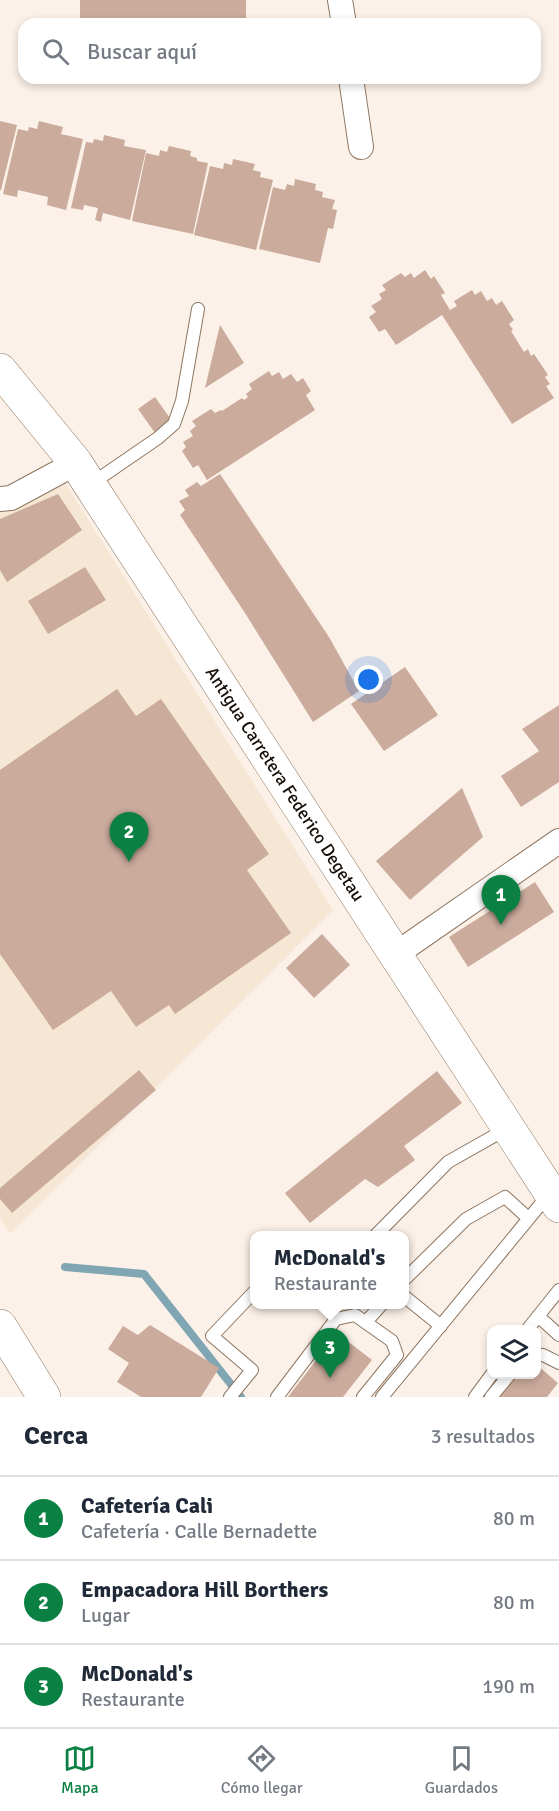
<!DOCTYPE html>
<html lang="es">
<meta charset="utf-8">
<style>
:root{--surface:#fff;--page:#f6f6f7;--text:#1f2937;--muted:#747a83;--line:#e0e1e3;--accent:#0b8043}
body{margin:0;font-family:Signika,sans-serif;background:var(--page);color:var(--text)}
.controls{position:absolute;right:18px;bottom:18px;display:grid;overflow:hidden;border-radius:12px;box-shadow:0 3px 9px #0003}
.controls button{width:54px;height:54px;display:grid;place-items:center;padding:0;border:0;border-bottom:2px solid var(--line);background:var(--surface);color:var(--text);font:30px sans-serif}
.you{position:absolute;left:369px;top:680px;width:21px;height:21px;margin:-15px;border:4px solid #fff;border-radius:50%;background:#1a73e8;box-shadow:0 0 0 9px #1a73e833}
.badge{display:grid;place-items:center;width:39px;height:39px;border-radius:50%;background:var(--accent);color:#fff;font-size:20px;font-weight:700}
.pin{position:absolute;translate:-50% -50px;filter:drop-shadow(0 2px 3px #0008)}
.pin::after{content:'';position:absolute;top:32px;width:21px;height:18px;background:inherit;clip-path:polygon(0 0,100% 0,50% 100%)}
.popup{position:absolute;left:250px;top:1231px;width:159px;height:78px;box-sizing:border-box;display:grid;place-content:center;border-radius:12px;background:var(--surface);filter:drop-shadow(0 2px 4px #0005);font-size:20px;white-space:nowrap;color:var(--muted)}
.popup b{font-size:22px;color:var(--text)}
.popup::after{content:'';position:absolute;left:50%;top:100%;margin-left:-12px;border:12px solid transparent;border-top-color:var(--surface)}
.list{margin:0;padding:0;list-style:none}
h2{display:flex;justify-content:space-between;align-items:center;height:78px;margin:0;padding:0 24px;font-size:26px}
h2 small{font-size:20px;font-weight:400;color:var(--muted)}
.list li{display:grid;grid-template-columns:39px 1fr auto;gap:18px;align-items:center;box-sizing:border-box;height:84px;padding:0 24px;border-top:2px solid var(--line)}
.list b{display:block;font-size:22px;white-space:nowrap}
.list p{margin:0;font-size:20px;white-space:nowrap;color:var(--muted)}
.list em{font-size:20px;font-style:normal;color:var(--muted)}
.icon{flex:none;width:33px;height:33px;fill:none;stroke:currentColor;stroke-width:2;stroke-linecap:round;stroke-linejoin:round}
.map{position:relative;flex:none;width:559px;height:1397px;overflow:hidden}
.search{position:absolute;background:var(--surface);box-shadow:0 3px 9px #0003;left:18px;right:18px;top:18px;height:66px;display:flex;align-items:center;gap:15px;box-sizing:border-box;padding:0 21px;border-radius:18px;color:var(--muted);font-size:22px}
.sheet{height:330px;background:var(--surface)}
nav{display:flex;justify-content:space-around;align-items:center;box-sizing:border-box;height:84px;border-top:2px solid var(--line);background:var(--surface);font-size:16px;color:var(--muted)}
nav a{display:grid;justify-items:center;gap:3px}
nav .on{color:var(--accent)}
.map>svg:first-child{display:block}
</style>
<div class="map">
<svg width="559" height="1397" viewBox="0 0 559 1397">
<rect width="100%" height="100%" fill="#fcf1e8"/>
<path fill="#f5e7d3" d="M66,484L333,910L10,1234L0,1218V506L16,505Z"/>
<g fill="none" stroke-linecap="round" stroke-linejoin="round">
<path stroke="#80a5b3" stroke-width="8" d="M65,1267L144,1274L241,1397"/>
</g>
<path fill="#caab9c" d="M80,0H246V24H80Z
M0,121L17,125L1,190H0Z
M39,121L63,127L61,134L83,139L66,210L47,205L48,197L18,190L17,197L3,194L18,129L28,131L29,127L37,129Z
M104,135L125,140L124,146L146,150L130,220L103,213L101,222L95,220L98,208L84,205L83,210L71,208L86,142L93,143L94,139L103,141Z
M169,146L191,151L190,156L197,158V161L208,163L193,234L132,221L146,153L159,156L160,150L167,152Z
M233,159L255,164L253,170L261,172L260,177L273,180L256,250L194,235L210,166L223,169L224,163L232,165Z
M295,179L316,184L315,190L323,192L322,197L335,200L332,209L337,210L333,229L328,228L320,263L259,249L273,187L285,190L287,184L294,186Z
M425,270L431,279L434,276L445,293L441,295L450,310L457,306L454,301L472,290L475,295L481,291L487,301L492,298L496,305L502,301L514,320L509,324L513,330L511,331L524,352L528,349L531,356L534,354L548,375L545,377L550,384L546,386L554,398L512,424L442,315L396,345L385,329L379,332L369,317L376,312L371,306L382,299L379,294L386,290L382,285L401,273L405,277L411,273L414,278Z
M220,325L244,363L205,388Z
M269,371L272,376L279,372L283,379L291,374L297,382L303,378L311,391L306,395L315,410L207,480L198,465L193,468L182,451L186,447L183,442L193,436L190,431L196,426L192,421L211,409L215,413L221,410L222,411L242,398L244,400L248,397L246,394L252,389L249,384Z
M155,397L172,421L155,433L138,409Z
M220,474L329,637L359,691L313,722L245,613L180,515L185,510L179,501L189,496L185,490L197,482L201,486Z
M58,494L82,530L7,582L0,570V519Z
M85,567L106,600L48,634L28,601Z
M405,667L438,715L384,751L351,704Z
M117,689L136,716L161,699L269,854L247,870L291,933L175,1014L169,1005L136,1027L111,991L53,1030L0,954V770Z
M559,705V782L521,807L501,776L539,751L522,729Z
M462,788L483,837L410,900L376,861Z
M535,882L554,912L468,967L449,937Z
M322,934L350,965L314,998L286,968Z
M139,1070L156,1090L12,1213L0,1199V1188Z
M437,1071L462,1103L404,1146L415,1160L378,1187L365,1179L310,1223L285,1193Z
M150,1325L219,1368L201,1397H141L117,1382L129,1363L108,1349L123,1326L138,1335Z
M337,1333L372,1360L343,1397H288Z
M537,1365L558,1383L547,1397H495L513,1374H536Z"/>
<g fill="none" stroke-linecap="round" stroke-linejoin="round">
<defs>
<path id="lane" d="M91,484L158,438L174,424L182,401L198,309
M375,1236L448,1162L508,1128
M405,1279L466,1219L505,1197L528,1218
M405,1297L441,1326
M538,1316L559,1335
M366,1322L382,1304
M527,1330L559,1290
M536,1355H543L559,1363
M230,1397L252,1370L212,1336L255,1291
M277,1397L336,1319L355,1315L392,1341L397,1355L363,1397
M382,1397L549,1194
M475,1397L492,1374
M491,1397L510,1374"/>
<path id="street" d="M340,0L344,24
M351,78L361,147
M0,499L11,498L76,463
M396,954L559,841"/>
<path id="secondary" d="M0,370L76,463L90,485L559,1206"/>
<path id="primary" d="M0,1326L44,1397"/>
</defs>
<use href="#lane" stroke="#8d7661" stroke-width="14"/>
<use href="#street" stroke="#8d7661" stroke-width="26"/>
<use href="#secondary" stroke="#8d7661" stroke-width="34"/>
<use href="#primary" stroke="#8d7661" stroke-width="34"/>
<use href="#lane" stroke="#fff" stroke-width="12"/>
<use href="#street" stroke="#fff" stroke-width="24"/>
<use href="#secondary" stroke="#fff" stroke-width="33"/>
<use href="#primary" stroke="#fff" stroke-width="33"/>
</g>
<g text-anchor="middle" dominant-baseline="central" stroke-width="6" stroke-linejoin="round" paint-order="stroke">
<g font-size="18" fill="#170f07" stroke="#fff">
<text transform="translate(285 784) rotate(57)">Antigua Carretera Federico Degetau</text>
</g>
</g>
</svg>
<div class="controls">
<button><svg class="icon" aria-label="layers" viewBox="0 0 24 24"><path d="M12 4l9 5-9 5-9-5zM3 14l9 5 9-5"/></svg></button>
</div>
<div class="you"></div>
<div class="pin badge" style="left:501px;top:925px">1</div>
<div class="pin badge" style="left:129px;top:862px">2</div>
<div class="pin badge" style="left:330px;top:1378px">3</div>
<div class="popup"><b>McDonald's</b>Restaurante</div>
<div class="search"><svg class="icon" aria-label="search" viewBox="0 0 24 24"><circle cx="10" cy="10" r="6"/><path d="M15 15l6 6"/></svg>Buscar aquí</div>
</div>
<section class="sheet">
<h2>Cerca<small>3 resultados</small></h2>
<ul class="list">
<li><span class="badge">1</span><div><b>Cafetería Cali</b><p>Cafetería · Calle Bernadette</p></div><em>80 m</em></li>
<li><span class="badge">2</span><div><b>Empacadora Hill Borthers</b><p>Lugar</p></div><em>80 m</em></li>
<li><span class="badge">3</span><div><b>McDonald's</b><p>Restaurante</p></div><em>190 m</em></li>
</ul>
</section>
<nav>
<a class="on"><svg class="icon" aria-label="map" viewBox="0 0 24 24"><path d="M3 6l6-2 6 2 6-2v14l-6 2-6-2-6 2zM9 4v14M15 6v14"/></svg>Mapa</a>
<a><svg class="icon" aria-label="directions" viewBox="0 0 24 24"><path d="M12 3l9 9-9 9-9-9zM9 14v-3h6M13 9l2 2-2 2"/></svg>Cómo llegar</a>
<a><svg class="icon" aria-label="saved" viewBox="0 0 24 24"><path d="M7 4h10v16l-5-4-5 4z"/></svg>Guardados</a>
</nav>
